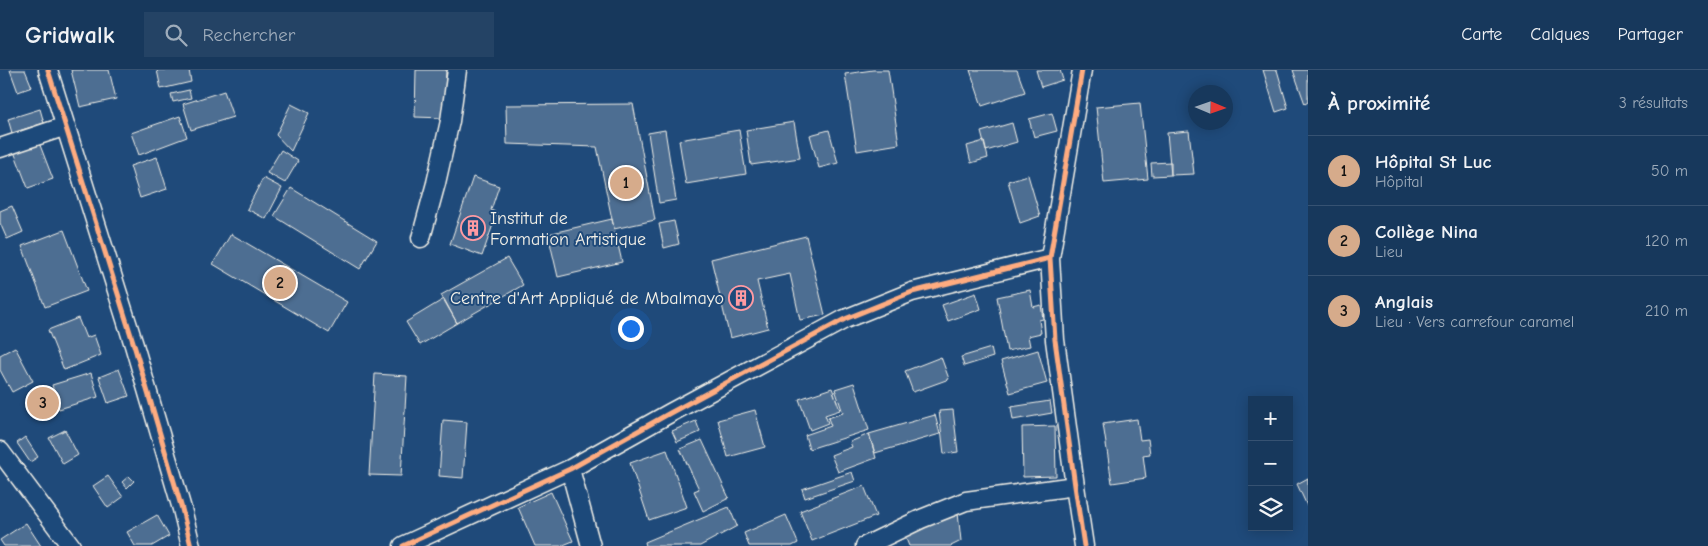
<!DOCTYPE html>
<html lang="fr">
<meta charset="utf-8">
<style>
:root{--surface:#17385c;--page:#244365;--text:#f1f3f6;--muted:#9eacbb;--line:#365272;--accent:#d6ab8b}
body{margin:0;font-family:"Comic Neue",sans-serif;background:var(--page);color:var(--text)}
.controls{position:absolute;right:15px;bottom:15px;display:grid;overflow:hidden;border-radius:0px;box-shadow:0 2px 12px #0003}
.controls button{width:45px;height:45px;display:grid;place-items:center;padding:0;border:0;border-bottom:1px solid var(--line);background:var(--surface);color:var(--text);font:25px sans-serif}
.compass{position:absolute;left:1188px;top:15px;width:45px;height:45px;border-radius:50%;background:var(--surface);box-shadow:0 2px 12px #0003;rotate:92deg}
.you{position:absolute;left:630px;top:258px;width:18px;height:18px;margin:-12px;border:4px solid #fff;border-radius:50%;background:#1a73e8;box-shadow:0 0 0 8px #1a73e833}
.badge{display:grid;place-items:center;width:32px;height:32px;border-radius:50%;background:var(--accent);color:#111;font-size:16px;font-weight:700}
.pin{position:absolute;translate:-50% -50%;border:2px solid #fff;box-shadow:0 1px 5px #0006}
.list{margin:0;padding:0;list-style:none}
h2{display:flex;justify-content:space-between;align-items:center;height:65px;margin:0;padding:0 20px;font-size:21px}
h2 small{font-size:16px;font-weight:400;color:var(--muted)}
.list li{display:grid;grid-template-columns:32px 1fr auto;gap:15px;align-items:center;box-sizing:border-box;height:70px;padding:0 20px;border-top:1px solid var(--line)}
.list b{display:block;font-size:19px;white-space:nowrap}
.list p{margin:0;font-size:16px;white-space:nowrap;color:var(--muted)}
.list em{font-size:16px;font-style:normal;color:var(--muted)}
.icon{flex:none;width:28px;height:28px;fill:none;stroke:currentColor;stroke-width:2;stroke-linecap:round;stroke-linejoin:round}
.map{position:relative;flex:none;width:1308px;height:476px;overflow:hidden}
header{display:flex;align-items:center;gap:30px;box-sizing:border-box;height:70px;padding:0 25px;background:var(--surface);border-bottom:1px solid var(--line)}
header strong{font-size:24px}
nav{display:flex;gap:28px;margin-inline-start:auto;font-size:18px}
.search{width:350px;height:45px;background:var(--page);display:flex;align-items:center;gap:12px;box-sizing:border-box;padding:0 18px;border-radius:0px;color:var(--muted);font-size:19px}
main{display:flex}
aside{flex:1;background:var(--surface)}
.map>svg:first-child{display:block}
</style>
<header>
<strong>Gridwalk</strong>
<div class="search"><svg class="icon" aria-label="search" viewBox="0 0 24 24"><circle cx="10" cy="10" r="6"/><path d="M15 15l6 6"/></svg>Rechercher</div>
<nav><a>Carte</a><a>Calques</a><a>Partager</a></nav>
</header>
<main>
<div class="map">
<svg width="1308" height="476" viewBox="0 0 1308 476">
<rect width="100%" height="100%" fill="#1f4a7a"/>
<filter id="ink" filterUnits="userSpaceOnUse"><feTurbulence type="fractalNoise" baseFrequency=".02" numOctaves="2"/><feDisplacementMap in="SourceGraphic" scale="10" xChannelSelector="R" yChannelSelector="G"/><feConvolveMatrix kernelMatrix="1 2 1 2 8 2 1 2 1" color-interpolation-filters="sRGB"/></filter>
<g filter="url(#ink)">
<path fill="#4d6e92" stroke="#f4f1e8" d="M10,0H25L32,17L18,22Z
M71,0H109L116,29L80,37Z
M157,0H189L191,12L161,19Z
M416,0H446L444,48L415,47Z
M873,0H888L899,74L857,81L845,4Z
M970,0H1017L1025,22L982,36Z
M1036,0H1060L1063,10L1041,17Z
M1263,0H1277L1288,38L1276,42Z
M1293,0H1308V32L1305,34Z
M189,20L191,28L173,32L171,24Z
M224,21L233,47L191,60L183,34Z
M1140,33L1148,109L1104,113L1096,37Z
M291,34L309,43L291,81L276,65Z
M633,34L655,150L614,159L597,77L507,74L506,35Z
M40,39L44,53L12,63L8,49Z
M1052,43L1057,61L1034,67L1029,49Z
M180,46L187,67L139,85L131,63Z
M794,52L800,88L751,95L746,60Z
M1012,53L1017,72L986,81L981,62Z
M665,60L676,130L659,133L648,63Z
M739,60L746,104L686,114L679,70Z
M829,60L838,93L819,98L810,65Z
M1189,61L1194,104L1171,105L1167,63Z
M38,70L53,109L28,118L13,79Z
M984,71L988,88L971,93L967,76Z
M281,80L298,91L285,113L267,103Z
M157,87L167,119L140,128L130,96Z
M1171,92V105L1152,106L1151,93Z
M1028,105L1040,146L1020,153L1008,111Z
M473,107L499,116L491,140L497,143L482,186L450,174Z
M263,108L282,118L266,149L247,139Z
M291,118L377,171L360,199L274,146Z
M12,136L23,162L7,169L0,153V141Z
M612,149L622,192L558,207L548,164Z
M674,151L679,174L664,178L659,154Z
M64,160L87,221L45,237L22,176Z
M231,164L347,232L329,263L213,194Z
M806,166L825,245L800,250L790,204L757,211L768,258L730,268L711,189Z
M507,188L523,215L457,253L441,225Z
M1030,220L1033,237L1041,235L1043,249L1039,250L1041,263L1028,266L1030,276L1007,281L997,227Z
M976,223L981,239L948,251L942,235Z
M444,229L457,253L420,275L406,252Z
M78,248L86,268L94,265L101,285L64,300L48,260Z
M15,277L33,311L12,322L0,300V285Z
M991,278L993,287L964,296L961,287Z
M1038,280L1047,313L1010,323L1001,291Z
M941,287L949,309L913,322L905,301Z
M119,299L129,326L108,333L99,307Z
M91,303L98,327L59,339L52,315Z
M375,304L407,306L401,406L369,405Z
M854,313L869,360L809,379L805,365L831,356L828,348L843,343L835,319Z
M42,317L54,344L44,349L31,322Z
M832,318L840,340L825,345L828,353L810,360L799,329Z
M1050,331L1052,343L1013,350L1011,337Z
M755,340L765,377L728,387L718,350Z
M953,340L958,382L944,384L939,341Z
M935,345L940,364L875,383L869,364Z
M1137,349L1140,370L1148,369L1150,384L1143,385L1146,408L1112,413L1103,354Z
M443,350L467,352L463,408L439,406Z
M696,351L700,362L677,372L672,361Z
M1055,356L1056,406L1023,407L1022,357Z
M65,360L78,385L63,394L49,368Z
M869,364L876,388L838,402L831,385L852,377L850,372Z
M25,367L38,387L30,392L17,373Z
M702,370L729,428L703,441L694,421L699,419L680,379Z
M667,380L687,437L649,450L630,393Z
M852,402L855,411L805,428L802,419Z
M108,406L123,427L108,438L93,416Z
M129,406L134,411L127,418L122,412Z
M1308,408V438L1297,414Z
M864,416L876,446L812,471L800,441Z
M551,422L573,471L561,476H535L518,437Z
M729,437L737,456L700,476H646L645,472Z
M958,443L961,471L951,476H909L905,466Z
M157,445L169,466L152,476H135L127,462Z
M786,445L798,473L792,476H749L744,463Z
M26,453L41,476H4L0,470Z"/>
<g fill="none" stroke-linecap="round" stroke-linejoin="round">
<defs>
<path id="minor" d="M48,0L134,275L182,439L191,476
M1082,0L1050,188L1055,270L1075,416L1084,476
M0,78L66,56
M421,168L436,113L450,51L457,0
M0,381L71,476
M570,399L591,476
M403,476L570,399L670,343L845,249L912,222L1050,188
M865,476L921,449L966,431L1075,416"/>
</defs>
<use href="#minor" stroke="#f4f1e8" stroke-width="21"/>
<use href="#minor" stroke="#1f4a7a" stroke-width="18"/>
<defs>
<path id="cycleway" d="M48,0L134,275L182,439L191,476
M1082,0L1050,188L1055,270L1075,416L1084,476
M403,476L570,399L670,343L845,249L912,222L1050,188"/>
</defs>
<use href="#cycleway" stroke="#1f4a7a" stroke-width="8"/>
<use href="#cycleway" stroke="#ffac80" stroke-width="5"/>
</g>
</g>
<defs>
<symbol id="building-ring" viewBox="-11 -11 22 22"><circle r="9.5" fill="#1f4a7a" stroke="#ff9aa2" stroke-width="1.5"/><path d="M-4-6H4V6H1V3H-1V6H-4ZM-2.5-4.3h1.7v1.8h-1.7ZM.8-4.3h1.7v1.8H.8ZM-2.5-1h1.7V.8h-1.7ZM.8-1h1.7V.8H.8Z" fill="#ff9aa2"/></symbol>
</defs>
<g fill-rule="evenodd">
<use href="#building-ring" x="459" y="144" width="28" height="28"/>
<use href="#building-ring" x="727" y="214" width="28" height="28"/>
</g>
<g text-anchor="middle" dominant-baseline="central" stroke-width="4" stroke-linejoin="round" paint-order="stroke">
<g font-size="18" fill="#f4f1e8" stroke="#1f4a7a" text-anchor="start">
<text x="490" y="148">Institut de<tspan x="490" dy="21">Formation Artistique</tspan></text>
<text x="724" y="228" text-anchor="end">Centre d'Art Appliqué de Mbalmayo</text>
</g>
</g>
</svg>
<div class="controls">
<button>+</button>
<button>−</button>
<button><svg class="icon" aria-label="layers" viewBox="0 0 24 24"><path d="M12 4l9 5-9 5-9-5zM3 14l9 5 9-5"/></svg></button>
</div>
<svg class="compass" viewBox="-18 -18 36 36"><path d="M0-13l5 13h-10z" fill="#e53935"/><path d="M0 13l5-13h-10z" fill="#9eacbb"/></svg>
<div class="you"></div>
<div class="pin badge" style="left:626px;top:113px">1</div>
<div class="pin badge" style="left:280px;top:213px">2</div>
<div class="pin badge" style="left:43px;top:333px">3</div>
</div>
<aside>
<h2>À proximité<small>3 résultats</small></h2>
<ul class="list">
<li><span class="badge">1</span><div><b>Hôpital St Luc</b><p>Hôpital</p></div><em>50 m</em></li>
<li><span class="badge">2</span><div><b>Collège Nina</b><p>Lieu</p></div><em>120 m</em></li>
<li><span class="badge">3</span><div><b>Anglais</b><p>Lieu · Vers carrefour caramel</p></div><em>210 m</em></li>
</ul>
</aside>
</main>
